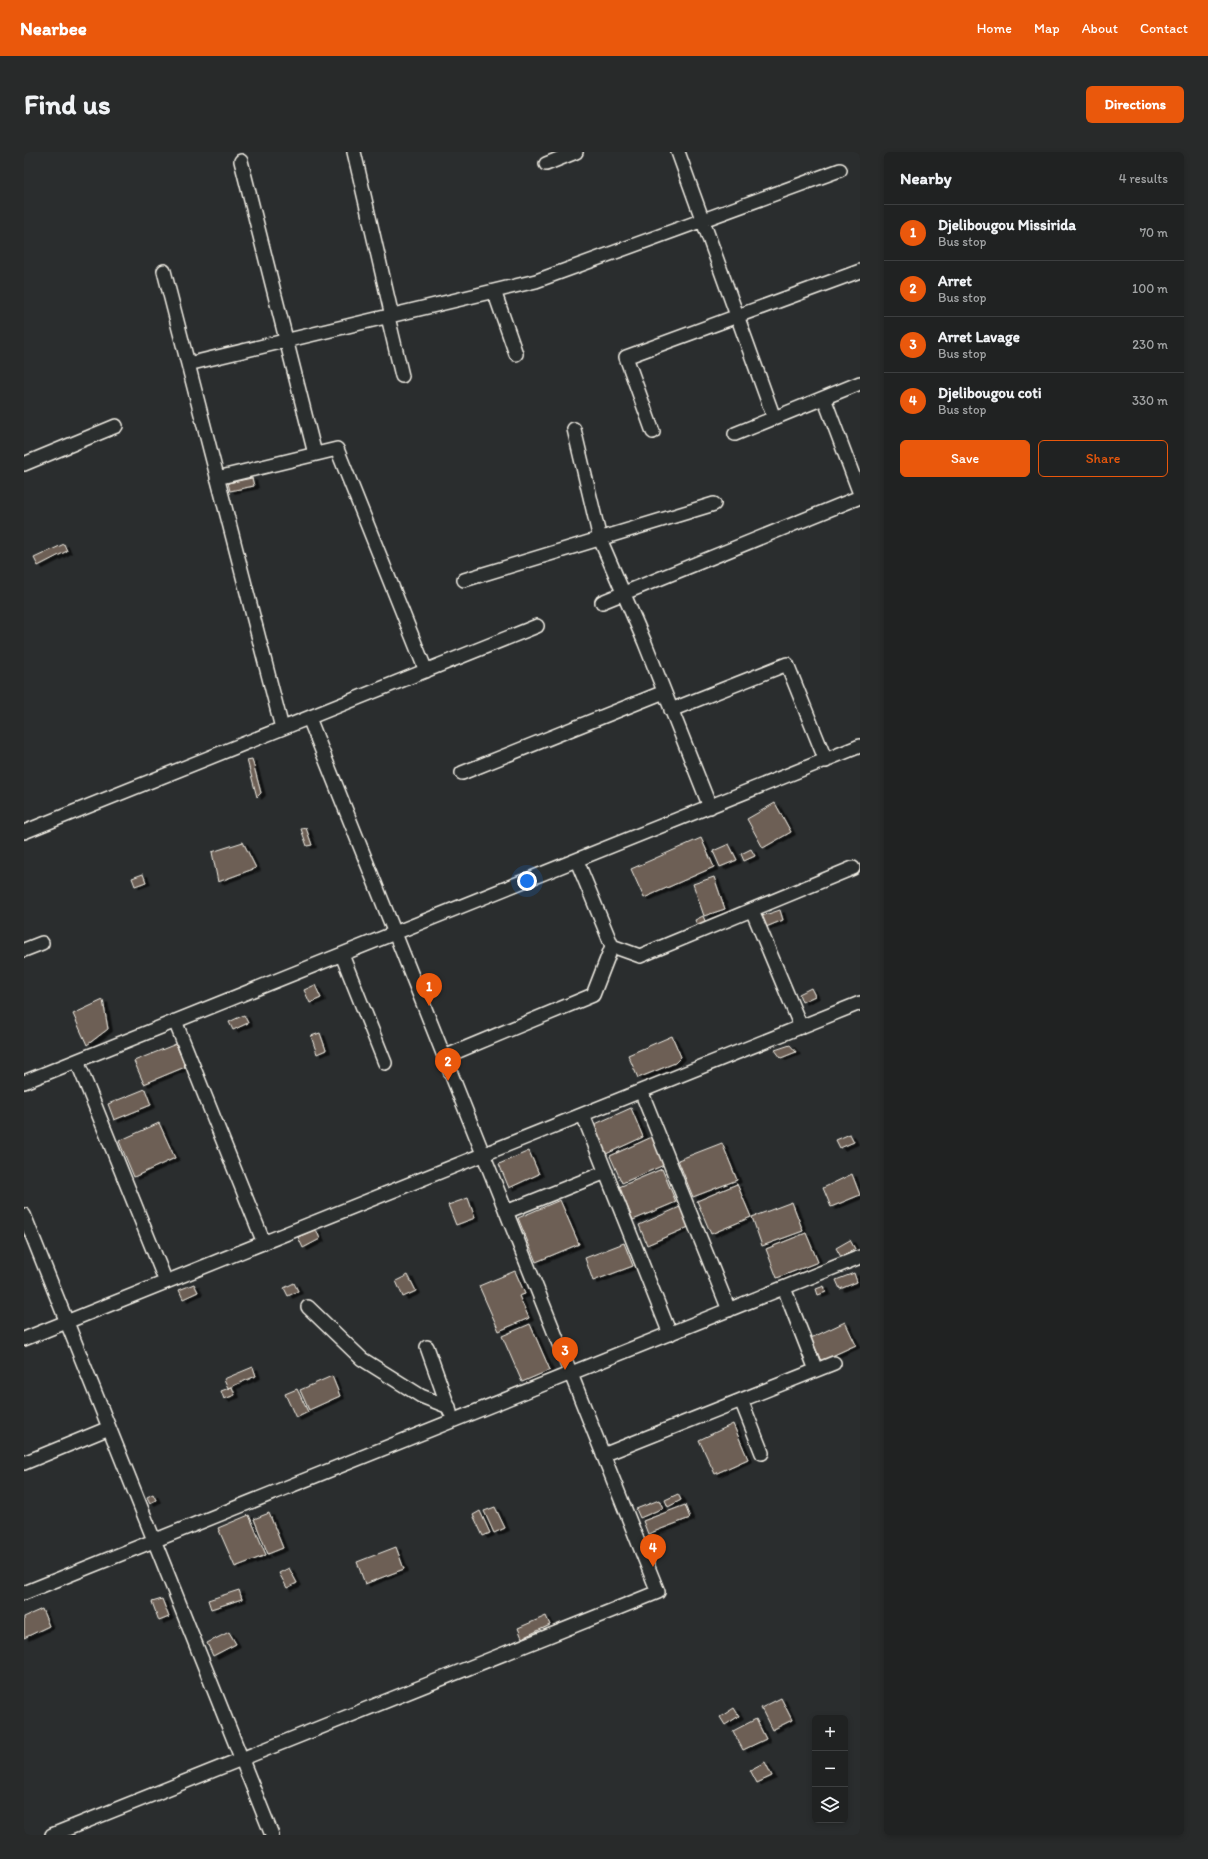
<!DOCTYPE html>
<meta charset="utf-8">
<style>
:root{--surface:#202222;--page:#282a2a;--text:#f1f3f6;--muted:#a2a4a5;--line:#3d3f40;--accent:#ea580c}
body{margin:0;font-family:Itim,sans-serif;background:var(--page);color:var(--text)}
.controls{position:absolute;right:12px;bottom:12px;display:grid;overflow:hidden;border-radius:6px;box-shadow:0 2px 6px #0003}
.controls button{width:36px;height:36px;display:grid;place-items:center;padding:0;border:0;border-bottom:1px solid var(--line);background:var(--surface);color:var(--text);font:20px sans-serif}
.you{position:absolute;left:503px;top:729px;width:14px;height:14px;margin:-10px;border:3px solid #fff;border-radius:50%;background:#1a73e8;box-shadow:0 0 0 6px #1a73e833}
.badge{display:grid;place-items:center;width:26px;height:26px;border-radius:50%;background:var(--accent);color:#fff;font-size:13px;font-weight:700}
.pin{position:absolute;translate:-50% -33px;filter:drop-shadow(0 1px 2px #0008)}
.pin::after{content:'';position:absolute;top:21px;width:14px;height:12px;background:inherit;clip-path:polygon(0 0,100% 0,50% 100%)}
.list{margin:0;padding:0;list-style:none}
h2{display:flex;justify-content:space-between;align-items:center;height:52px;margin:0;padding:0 16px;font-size:17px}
h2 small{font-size:13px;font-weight:400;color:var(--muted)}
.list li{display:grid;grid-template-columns:26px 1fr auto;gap:12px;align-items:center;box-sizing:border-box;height:56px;padding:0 16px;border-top:1px solid var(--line)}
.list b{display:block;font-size:15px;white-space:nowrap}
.list p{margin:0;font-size:13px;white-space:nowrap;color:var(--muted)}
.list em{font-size:13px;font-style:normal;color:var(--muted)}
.actions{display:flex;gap:8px;padding:12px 16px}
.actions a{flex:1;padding:9px 0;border:1px solid var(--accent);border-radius:6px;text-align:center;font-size:14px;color:var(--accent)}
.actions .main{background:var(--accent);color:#fff}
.icon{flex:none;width:22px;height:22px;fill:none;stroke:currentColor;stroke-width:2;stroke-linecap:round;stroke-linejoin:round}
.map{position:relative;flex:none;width:836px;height:1683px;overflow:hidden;border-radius:6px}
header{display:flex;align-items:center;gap:24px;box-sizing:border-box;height:56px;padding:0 20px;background:var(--accent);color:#fff}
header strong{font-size:19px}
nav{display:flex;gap:22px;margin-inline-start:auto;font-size:14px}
.intro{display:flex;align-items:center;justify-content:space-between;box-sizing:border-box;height:96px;padding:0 24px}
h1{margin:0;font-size:28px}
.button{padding:10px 18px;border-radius:6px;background:var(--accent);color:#fff;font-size:14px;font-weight:700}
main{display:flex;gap:24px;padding:0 24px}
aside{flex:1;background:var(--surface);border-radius:6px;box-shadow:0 2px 6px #0003}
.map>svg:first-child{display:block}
</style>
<header>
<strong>Nearbee</strong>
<nav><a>Home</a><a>Map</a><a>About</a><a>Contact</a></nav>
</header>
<div class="intro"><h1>Find us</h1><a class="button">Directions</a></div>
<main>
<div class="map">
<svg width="836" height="1683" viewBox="0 0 836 1683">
<defs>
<filter id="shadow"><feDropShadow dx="4.5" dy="2.5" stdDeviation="0" flood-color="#0009"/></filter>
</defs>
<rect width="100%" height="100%" fill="#2a2d2e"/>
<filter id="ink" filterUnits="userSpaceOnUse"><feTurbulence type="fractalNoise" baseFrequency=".025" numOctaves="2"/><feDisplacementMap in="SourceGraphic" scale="8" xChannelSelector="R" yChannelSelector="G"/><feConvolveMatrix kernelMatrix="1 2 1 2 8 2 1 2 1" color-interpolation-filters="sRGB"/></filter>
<g filter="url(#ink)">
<path fill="#6d5e54" stroke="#f4f1e8" filter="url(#shadow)" d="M228,326L230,334L206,339L204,331Z
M40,392L43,399L14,414L10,406Z
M228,607L237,641L233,645L223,608Z
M751,651L767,680L739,696L723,667Z
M282,676L288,693L283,694L277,677Z
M677,686L690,715L620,746L607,717Z
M219,690L232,716L194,730L188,700Z
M705,692L713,708L696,715L689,699Z
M727,697L731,704L720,709L717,702Z
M119,722L122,730L111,734L108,726Z
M690,725L701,757L680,764L669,732Z
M756,758L759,768L742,775L738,764Z
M679,764L682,771L674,775L671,768Z
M291,833L297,846L286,851L280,838Z
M787,836L791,844L778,850L775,842Z
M79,848L84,877L63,893L49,862Z
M220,863L224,871L209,878L205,870Z
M296,881L302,898L293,902L287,884Z
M648,884L657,905L651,911L614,926L604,903Z
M152,892L161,915L120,932L110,909Z
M766,893L772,900L757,906L751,898Z
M121,937L127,953L90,968L84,952Z
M607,956L619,985L582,1002L569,973Z
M135,971L151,1006L110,1025L95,989Z
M826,982L830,990L816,996L812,988Z
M628,985L640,1013L598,1031L586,1004Z
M698,991L713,1028L669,1045L654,1008Z
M505,999L515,1022L485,1036L475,1012Z
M638,1017L652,1050L609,1068L595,1035Z
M828,1022L836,1043L807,1055L799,1036Z
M713,1032L727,1065L687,1082L673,1049Z
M444,1046L451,1066L432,1073L424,1053Z
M536,1048L555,1092L512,1110L494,1066Z
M768,1050L779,1079L738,1094L728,1065Z
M658,1054L667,1074L623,1093L615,1073Z
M292,1077L296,1087L279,1096L274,1085Z
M782,1081L794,1110L753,1126L742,1097Z
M826,1088L831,1097L817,1105L812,1096Z
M600,1091L609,1114L569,1129L561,1106Z
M491,1119L501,1142L495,1144L505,1166L475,1179L455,1134Z
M830,1121L833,1130L816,1137L812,1128Z
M384,1123L392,1139L379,1145L372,1129Z
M270,1131L274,1139L264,1144L260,1136Z
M170,1132L174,1140L159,1147L155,1138Z
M800,1134L802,1140L794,1143L792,1137Z
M821,1170L832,1193L797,1209L787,1186Z
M506,1172L526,1218L498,1230L478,1184Z
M229,1215L232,1224L204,1236L200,1227Z
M308,1224L316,1244L285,1258L276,1238Z
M208,1235L211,1243L200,1247L197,1239Z
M273,1237L284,1260L272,1266L261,1242Z
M709,1272L724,1307L691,1322L675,1288Z
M129,1342L132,1348L126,1351L123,1345Z
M654,1342L657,1348L644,1355L641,1348Z
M635,1348L639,1356L616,1366L612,1357Z
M661,1353L666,1366L624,1382L619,1369Z
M471,1355L481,1376L470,1381L460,1359Z
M456,1359L466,1381L459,1384L449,1363Z
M245,1361L259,1396L244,1402L230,1367Z
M225,1363L242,1403L211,1415L194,1376Z
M372,1395L380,1417L341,1432L333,1410Z
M265,1416L273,1431L263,1436L255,1421Z
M215,1438L218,1447L187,1457L184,1448Z
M138,1447L145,1465L135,1469L128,1450Z
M18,1457L25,1474L0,1486V1465Z
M522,1464L526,1473L498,1486L494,1476Z
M205,1480L212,1492L189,1504L183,1491Z
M757,1546L768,1568L748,1578L737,1556Z
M710,1556L715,1564L701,1573L696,1565Z
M732,1567L742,1587L719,1598L709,1579Z
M741,1610L748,1624L733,1631L726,1618Z"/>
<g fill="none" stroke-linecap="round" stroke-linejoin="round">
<defs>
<path id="minor" d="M330,0L368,164
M654,0L750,266
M217,9L291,302
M522,12L552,0
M140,119L258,576
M470,139L492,202
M364,165L378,224
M164,212L512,129L816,18
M800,246L836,342
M550,277L576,387L621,491L686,655
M629,280L602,205L836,119
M711,282L836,231
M0,312L92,274
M193,326L313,297L402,519
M440,428L690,352
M578,450L836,345
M647,558L763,512L802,609
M438,621L640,540
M0,680L513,474
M728,758L777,875
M588,794L616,804L829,716
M0,798L18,791
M318,803L361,911
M151,869L240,1091
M420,905L569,843L588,794L553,709
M53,909L142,1130
M0,930L836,594
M617,939L705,1158
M559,963L646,1182
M482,1060L582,1020
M0,1063L248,1683
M760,1136L792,1218
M284,1155L338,1207L397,1244L425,1255
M0,1187L836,851
M403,1195L426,1260
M717,1248L738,1301
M579,1303L810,1211
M0,1311L85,1276
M0,1441L836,1105
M28,1683L634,1440L285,566"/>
</defs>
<use href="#minor" stroke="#f4f1e8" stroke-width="16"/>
<use href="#minor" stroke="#2a2d2e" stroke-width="13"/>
</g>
</g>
</svg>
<div class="controls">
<button>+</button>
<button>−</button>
<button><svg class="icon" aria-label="layers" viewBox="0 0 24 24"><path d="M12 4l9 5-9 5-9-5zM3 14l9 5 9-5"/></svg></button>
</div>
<div class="you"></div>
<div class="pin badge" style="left:405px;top:854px">1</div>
<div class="pin badge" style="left:424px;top:929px">2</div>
<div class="pin badge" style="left:541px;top:1218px">3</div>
<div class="pin badge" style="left:629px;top:1415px">4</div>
</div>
<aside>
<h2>Nearby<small>4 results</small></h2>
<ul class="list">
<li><span class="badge">1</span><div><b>Djelibougou Missirida</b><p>Bus stop</p></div><em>70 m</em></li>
<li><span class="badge">2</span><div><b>Arret</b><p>Bus stop</p></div><em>100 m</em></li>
<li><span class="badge">3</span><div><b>Arret Lavage</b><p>Bus stop</p></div><em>230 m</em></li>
<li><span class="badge">4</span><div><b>Djelibougou coti</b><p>Bus stop</p></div><em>330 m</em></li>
</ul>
<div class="actions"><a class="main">Save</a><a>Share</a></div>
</aside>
</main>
